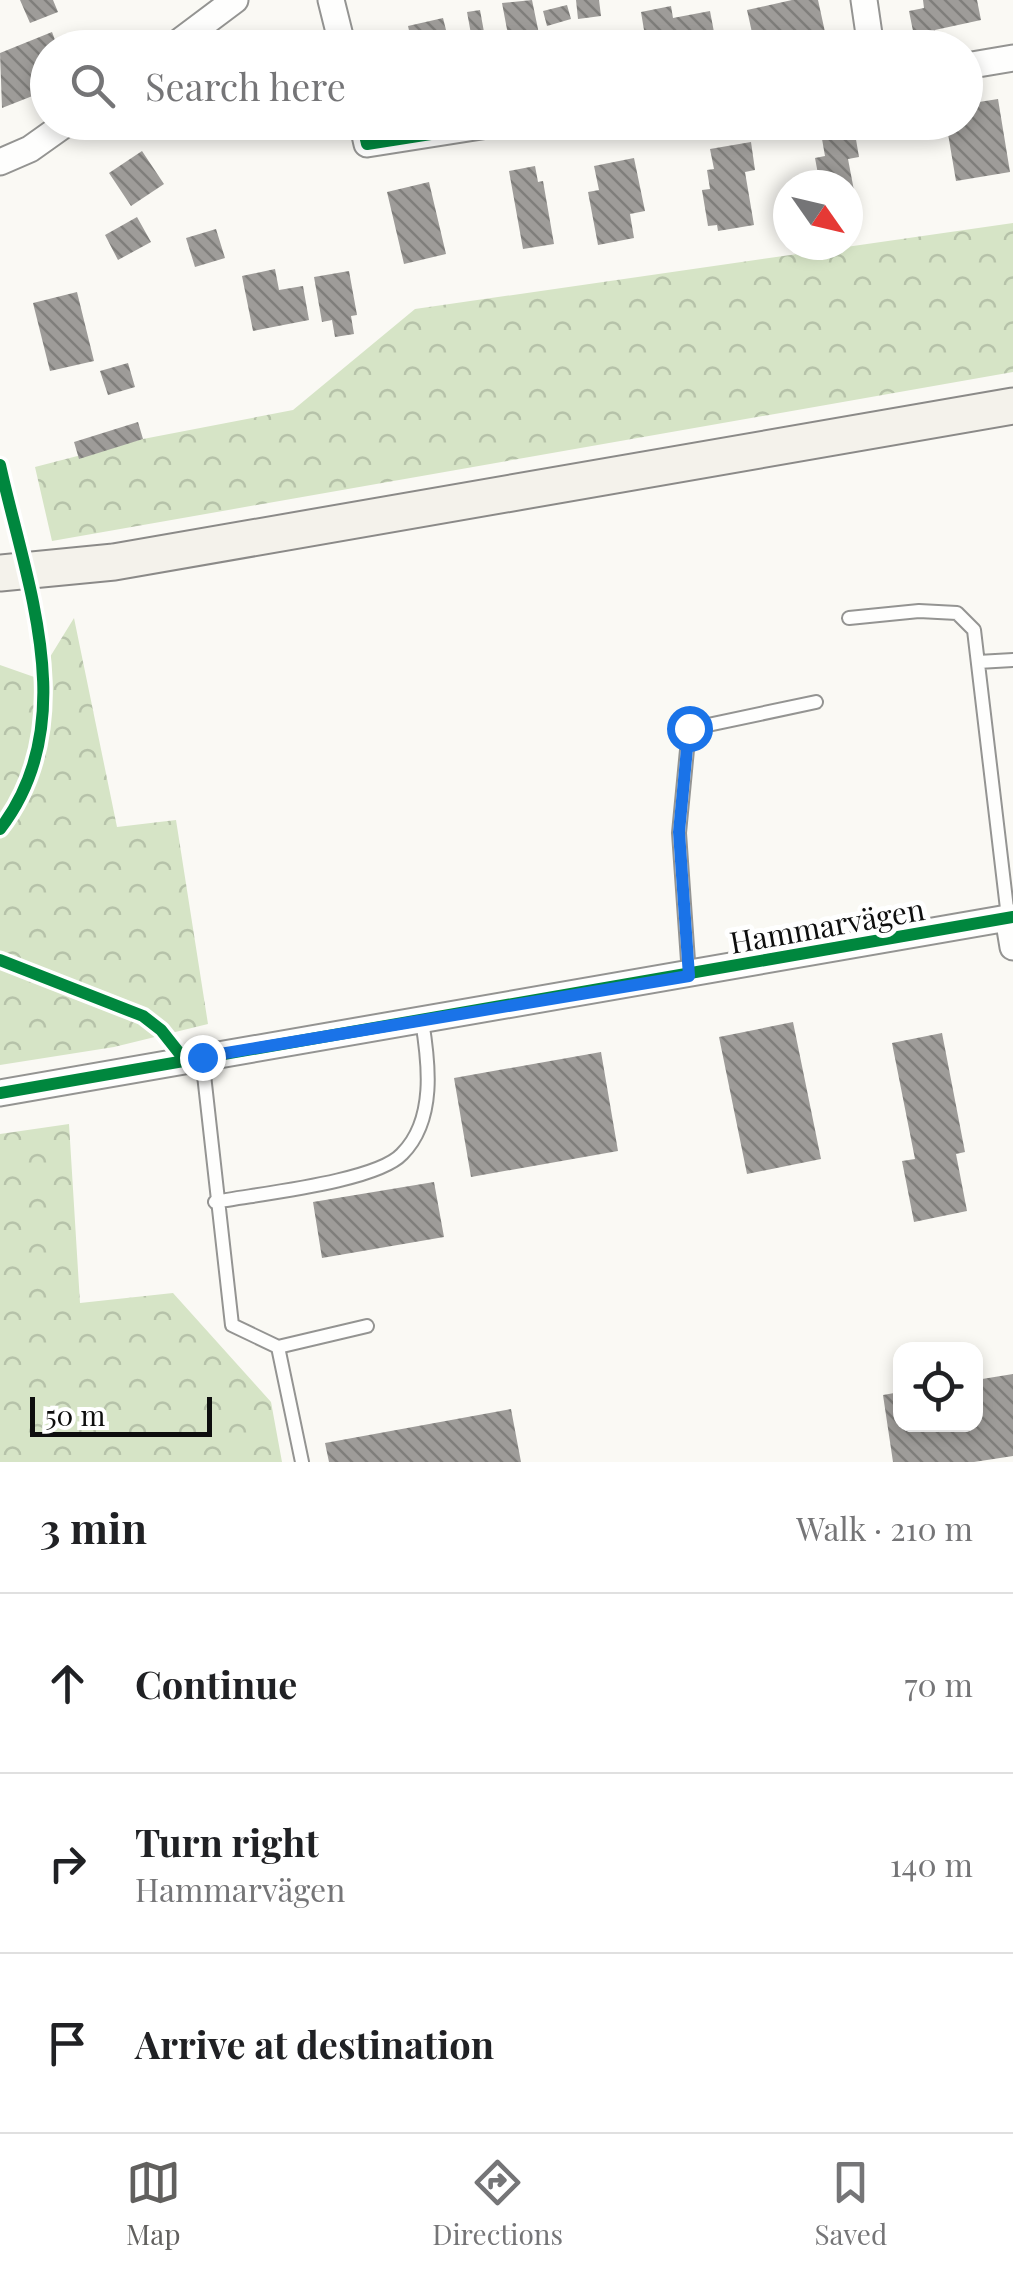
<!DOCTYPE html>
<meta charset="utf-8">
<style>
:root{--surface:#fff;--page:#f6f6f6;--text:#202124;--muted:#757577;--line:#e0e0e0;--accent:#61605e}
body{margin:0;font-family:"Playfair Display",serif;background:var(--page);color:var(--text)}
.controls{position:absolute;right:30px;bottom:30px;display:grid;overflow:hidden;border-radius:20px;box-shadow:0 5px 15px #0003}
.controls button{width:90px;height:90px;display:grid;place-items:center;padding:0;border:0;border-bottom:2px solid var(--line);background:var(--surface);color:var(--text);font:50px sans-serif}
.compass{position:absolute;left:773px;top:170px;width:90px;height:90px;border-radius:50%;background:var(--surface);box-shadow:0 5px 15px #0003;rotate:124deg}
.scale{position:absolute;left:30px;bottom:25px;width:182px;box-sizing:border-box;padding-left:10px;border:5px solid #0e0e0e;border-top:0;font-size:28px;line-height:35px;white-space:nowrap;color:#0e0e0e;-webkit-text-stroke:8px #fff;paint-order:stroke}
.stop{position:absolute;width:30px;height:30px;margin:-22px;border:8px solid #1a73e8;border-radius:50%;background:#fff}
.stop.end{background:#1a73e8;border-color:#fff;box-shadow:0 2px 10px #0008}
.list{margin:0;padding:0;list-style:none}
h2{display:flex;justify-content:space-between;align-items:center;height:130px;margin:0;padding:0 40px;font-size:42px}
h2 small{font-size:32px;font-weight:400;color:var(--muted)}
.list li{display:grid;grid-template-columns:65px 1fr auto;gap:30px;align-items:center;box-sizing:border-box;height:180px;padding:0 40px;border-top:2px solid var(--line)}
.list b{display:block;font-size:38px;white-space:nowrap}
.list p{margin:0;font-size:32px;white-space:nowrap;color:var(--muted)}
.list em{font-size:32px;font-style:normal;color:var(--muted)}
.icon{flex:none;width:55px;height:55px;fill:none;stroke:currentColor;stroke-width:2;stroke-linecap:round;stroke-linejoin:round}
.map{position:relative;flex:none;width:1013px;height:1462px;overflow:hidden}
.search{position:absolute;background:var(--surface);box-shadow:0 5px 15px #0003;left:30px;right:30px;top:30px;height:110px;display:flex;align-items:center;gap:25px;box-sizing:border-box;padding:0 35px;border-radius:55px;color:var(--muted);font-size:38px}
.sheet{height:670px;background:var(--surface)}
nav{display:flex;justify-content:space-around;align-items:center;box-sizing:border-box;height:140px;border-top:2px solid var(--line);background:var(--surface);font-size:28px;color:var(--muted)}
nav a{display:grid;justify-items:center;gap:5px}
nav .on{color:var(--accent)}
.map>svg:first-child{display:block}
</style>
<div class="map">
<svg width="1013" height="1462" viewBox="0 0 1013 1462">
<defs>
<pattern id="forest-crowns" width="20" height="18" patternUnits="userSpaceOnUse" patternTransform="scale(2.5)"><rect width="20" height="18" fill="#d6e4c6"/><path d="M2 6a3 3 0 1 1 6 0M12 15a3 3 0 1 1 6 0" fill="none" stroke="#b6c2a9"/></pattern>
<pattern id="building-back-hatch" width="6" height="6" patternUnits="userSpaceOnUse" patternTransform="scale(2.5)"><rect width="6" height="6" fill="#9e9c99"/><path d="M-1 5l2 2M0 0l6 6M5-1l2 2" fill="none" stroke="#7f7e7b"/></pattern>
</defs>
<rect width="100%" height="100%" fill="#faf9f4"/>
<path fill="url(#forest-crowns)" d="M1013,223V372L52,541L35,467L143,439L293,410L415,309Z
M74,618L117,827L176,820L208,1024L114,1047L0,1065V665L37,678Z
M69,1124L80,1303L173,1293L271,1402L282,1462H0V1134Z"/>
<path fill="url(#building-back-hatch)" d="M20,0H53L58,12L30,23Z
M532,0L539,34L509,40L502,3Z
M576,0H599L601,16L578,19Z
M792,0H818L825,32L755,46L747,10Z
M923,0H977L981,20L935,30L936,37L915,41L909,11L924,8Z
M567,5L571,19L547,26L543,11Z
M671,6L673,18L710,11L717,48H647L641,12Z
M480,10L484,32L471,34L467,12Z
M443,18L450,46L413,48L408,26Z
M52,32L58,48H48V98L38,102L35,95L2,108L0,53Z
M998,99L1010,172L956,181L946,122H966V104Z
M819,122H853L859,157L848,159L856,201L848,203V185H809L808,176L818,174L815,158L825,156Z
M751,142L755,170L745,172L754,225L718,231L717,225L708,226L702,190L710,189L707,170L714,169L710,149Z
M142,151L164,184L131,206L109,173Z
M634,158L645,211L630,214L634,238L598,245L588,192L599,190L594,166Z
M535,166L538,182L543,181L554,244L523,249L509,171Z
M429,182L446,254L404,264L387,192Z
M137,217L151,242L118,260L105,235Z
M216,229L225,258L195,267L186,238Z
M275,269L279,290L303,286L309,320L253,331L242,276Z
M349,271L357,315L351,316L354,334L335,337L332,320L322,322L314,277Z
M77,292L94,361L50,371L33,303Z
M128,363L135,387L108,395L100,371Z
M138,422L143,439L79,459L74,442Z
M793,1022L821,1159L747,1174L719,1037Z
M942,1033L965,1152L956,1154L967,1211L914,1222L902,1161L915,1159L892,1043Z
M601,1052L618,1151L471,1177L454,1078Z
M434,1182L444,1237L322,1258L313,1202Z
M1013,1374V1456L974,1462H893L883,1395L900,1392V1424H976V1380Z
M511,1409L521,1462H329L325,1443Z"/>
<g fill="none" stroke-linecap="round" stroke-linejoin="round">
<defs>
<path id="lane" d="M849,618L919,611L957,613L974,630L1008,917
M978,662L1013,660
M689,975L679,833L689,729L816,702
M202,1057L232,1325L278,1347L302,1462
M215,1202C256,1194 376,1182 402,1154C436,1120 429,1063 422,1021
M278,1347L367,1326"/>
<path id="street" d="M331,0L343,48
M864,0L871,48
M171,48L235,0
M966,66L1013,58
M362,122L367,144L507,122
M0,162L30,149L68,122
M1008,917L1013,947
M0,1093L1013,917"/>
<path id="secondary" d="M0,573L114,562L1013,406"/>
</defs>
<use href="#lane" stroke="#949492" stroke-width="16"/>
<use href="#street" stroke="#949492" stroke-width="29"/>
<use href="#secondary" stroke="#8b8a88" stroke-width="39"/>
<use href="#lane" stroke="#fefefd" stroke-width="12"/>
<use href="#street" stroke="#fefefd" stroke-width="25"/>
<use href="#secondary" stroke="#f4f2eb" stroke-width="35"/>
<defs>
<path id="cycleway" d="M362,122L367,144L507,122
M0,465C26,583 83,722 0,829
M0,960L143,1016L161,1030L184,1059
M0,1093L1013,917"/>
</defs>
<use href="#cycleway" stroke="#fff" stroke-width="19"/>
<use href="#cycleway" stroke="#00873e" stroke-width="12"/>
</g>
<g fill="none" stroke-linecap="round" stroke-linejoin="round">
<path stroke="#1a73e8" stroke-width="12" d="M202,1057L689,976L679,832L689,728"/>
</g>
<g text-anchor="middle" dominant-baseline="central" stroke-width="10" stroke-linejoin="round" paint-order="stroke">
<g font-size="30" fill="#0e0e0e" stroke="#fff">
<text transform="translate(827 925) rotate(-10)">Hammarvägen</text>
</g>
</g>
</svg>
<div class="controls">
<button><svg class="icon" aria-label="locate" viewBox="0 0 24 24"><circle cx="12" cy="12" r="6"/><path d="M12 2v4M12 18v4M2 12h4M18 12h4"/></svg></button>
</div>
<svg class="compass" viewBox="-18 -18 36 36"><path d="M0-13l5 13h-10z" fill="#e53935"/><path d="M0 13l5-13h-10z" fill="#757577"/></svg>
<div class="scale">50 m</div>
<div class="stop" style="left:689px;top:728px"></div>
<div class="stop end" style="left:202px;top:1057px"></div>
<div class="search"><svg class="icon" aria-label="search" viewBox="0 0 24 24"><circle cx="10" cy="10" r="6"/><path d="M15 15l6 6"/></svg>Search here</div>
</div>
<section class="sheet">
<h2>3 min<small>Walk · 210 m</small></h2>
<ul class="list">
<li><svg class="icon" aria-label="ahead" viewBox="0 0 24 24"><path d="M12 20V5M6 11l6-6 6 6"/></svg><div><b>Continue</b></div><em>70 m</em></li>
<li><svg class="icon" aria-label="right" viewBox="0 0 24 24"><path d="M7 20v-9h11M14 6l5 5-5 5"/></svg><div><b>Turn right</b><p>Hammarvägen</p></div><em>140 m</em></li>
<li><svg class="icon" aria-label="arrive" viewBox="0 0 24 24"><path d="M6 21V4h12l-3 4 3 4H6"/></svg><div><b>Arrive at destination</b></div></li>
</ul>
</section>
<nav>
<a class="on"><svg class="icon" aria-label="map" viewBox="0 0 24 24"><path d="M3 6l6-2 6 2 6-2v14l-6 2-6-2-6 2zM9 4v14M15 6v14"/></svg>Map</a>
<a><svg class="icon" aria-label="directions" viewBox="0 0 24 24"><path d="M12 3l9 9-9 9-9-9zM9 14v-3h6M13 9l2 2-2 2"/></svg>Directions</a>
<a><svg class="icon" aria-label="saved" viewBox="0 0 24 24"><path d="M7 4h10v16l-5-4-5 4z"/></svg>Saved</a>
</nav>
